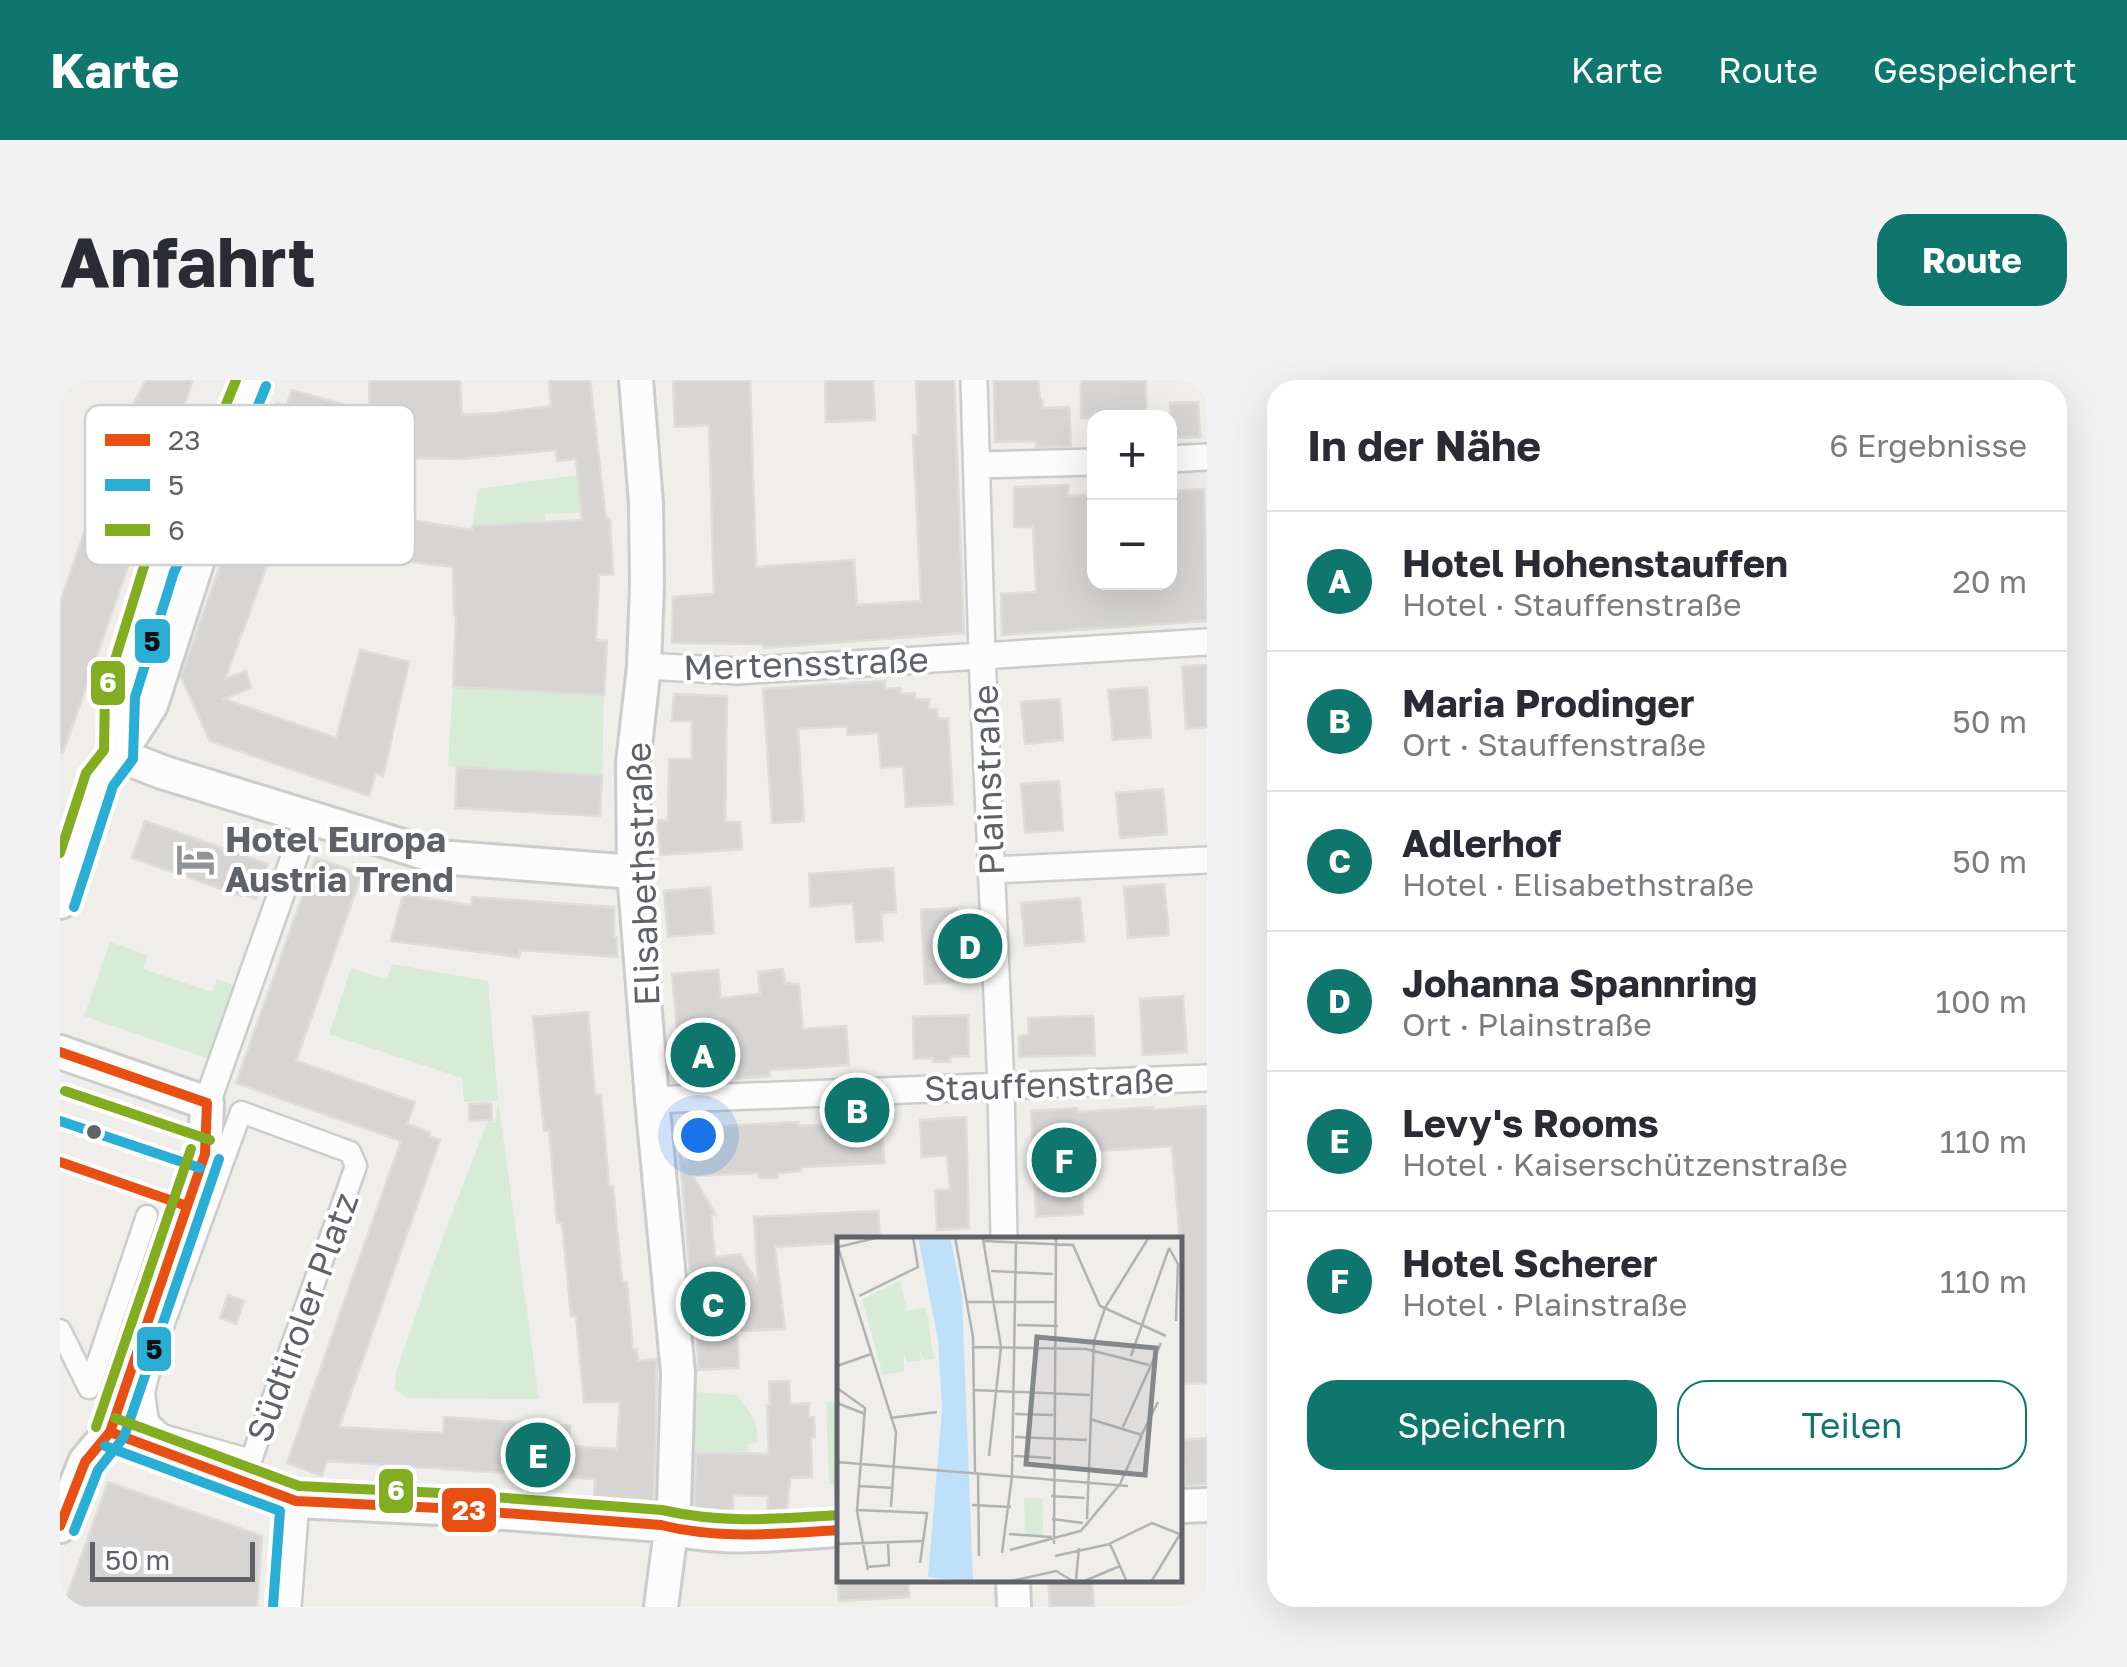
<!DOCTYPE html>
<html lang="de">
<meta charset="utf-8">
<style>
:root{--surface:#fff;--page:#f2f2f3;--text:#2b2b33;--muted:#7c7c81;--line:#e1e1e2;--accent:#0f766e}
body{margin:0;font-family:"Golos Text",sans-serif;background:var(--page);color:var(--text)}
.controls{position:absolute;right:30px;top:30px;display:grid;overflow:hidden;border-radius:20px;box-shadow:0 10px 40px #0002}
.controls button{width:90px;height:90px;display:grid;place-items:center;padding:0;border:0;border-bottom:2px solid var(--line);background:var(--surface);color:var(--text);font:50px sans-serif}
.scale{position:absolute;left:30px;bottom:25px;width:165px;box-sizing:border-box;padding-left:10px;border:5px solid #5f6368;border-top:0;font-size:28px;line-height:35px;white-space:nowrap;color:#5f6368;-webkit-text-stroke:8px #fff;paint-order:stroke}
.you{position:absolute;left:638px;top:755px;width:35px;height:35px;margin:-25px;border:8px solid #fff;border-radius:50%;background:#1a73e8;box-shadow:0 0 0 15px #1a73e833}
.badge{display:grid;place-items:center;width:65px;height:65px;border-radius:50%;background:var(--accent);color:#fff;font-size:32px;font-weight:700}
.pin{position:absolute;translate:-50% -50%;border:5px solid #fff;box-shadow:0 2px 10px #0006}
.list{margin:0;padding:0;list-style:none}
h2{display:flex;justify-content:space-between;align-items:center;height:130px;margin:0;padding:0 40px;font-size:42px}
h2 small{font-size:32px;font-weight:400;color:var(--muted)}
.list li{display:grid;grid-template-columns:65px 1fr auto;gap:30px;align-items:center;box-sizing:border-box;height:140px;padding:0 40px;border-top:2px solid var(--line)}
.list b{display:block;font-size:38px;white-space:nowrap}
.list p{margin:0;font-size:32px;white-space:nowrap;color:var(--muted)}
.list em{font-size:32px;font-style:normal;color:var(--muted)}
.actions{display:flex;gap:20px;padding:30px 40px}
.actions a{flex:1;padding:22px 0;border:2px solid var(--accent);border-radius:30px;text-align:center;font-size:35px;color:var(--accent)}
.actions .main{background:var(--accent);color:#fff}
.map{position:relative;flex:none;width:1147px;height:1227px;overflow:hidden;border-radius:30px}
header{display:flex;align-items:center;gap:60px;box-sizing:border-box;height:140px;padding:0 50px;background:var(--accent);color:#fff}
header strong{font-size:48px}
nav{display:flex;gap:55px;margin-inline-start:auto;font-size:35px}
.intro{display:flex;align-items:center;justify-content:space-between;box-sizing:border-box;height:240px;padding:0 60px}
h1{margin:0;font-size:70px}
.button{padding:25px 45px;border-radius:30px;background:var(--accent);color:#fff;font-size:35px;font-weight:700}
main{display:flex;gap:60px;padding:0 60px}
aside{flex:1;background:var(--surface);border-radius:30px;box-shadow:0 10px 40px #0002}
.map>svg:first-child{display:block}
</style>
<header>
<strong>Karte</strong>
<nav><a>Karte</a><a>Route</a><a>Gespeichert</a></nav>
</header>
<div class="intro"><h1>Anfahrt</h1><a class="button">Route</a></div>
<main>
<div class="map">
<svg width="1147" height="1227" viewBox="0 0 1147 1227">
<rect width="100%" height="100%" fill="#efeeea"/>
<path fill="#d8ebd6" d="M518,95L520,133L485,134V141L414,146L412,150L418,109Z
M393,307L544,315L542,395L388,386Z
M50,562L88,575L83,589L152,612L157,599L173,605L147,678L24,636Z
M332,584L428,601L438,720L479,1019L348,1018L335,1010L336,992L380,865L427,742H435L438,721L404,722L402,698L269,654L291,588L327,600Z
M635,1012L677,1015C690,1036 697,1034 698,1062L688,1064L689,1075L635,1073Z
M779,1021V1132L776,1133L773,1104H769L766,1022Z"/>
<path fill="#d6d5d3" stroke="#deddd9" stroke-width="2.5" d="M86,0H133L3,373H0V223L59,51Z
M309,0H400L402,35L437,33L491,26L489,0H530L546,139H550L553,194L539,195L536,260L547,261L544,315L393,307L396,235H394L393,187L267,172L272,133L344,139L412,150L413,146L522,140L516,79L497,81L496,70L399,79L317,77L294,74L252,64L165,299L186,291L191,308L164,319L276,358L300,270L349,282L323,396L316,393L309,416L150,361L121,297L217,23L226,26L232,10L310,32Z
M613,0H690L696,187L794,180L797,225L861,221L853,55H858L856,0H894L904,253L704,268L703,264L612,263L613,217L654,214L649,45L615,47Z
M765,0H813L815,40L766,42Z
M934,0H978L980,18L982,20L983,28L1009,27L1011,66L976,67V61L935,62Z
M1021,0H1086V38H1021Z
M1138,22L1140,57L1110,58V23Z
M1008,105V116L1034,114V202H1110V111L1144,109L1147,241L942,255L941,214L976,212L973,147H954V107Z
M1147,285V347L1126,349L1122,286Z
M825,301V309L840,308V314L855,313V320L869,319V329H877L878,339L888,338L893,424L846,427L843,386L821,388L818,353L787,355V346L738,349L744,441L712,443L703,309Z
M1087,307L1091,357L1053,360L1048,310Z
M614,314L667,316L665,442H680L682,469L601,475L597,440L608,441L609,379H632V341H612Z
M1000,319L1003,360L965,364L961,322Z
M397,387L542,395L540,436L395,428Z
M999,401L1003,450L965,453L961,404Z
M1103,409L1107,454L1060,458L1056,413Z
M85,441L208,484L196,519L182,514L181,516L72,478Z
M256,478L302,494L236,681L355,722L347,744L370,752L369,756L380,760L279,1047L383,1053L384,1037L510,1046L509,1066L557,1069L560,1022H524L516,936H511L502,843H497L489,750L484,751L473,637L528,632L535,715L541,714L549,806H553L562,902H567L573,969H577L578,981L597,979L594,1124L534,1120L535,1099L267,1081L262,1096L227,1083L341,761L176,703Z
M833,488L836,532L821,533L823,560L796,562L793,523L751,527L749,494Z
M1104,504L1109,555L1068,558L1064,507Z
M650,507L654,553L608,557L604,511Z
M343,515L411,525L412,517L554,527V557H557V577L460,570L459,577L331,561Z
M1020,518L1024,561L965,566L961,523Z
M897,528L901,602L865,604L861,530Z
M723,589L725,603L739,604L743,649L786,646L789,685L710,690V696L676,699V692L621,694L612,594L658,590L661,618L700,614L698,592Z
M1123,616L1127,672L1083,675L1080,619Z
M908,635L909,676L890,677V682H873V678L854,679L853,637Z
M1033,636L1035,675L959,677V656L969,655L968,638Z
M431,723L432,740L409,741V724Z
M1147,726V1003L1120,1004V860L1112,766L1020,772L1023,834L976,837L971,731L1017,728L1018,732L1093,727V730Z
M906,737L909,848L877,850L875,810H890L887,775L862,777L860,740Z
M738,742V746L822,742L824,783L741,787V791L718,793V798H699L698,793L633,796L656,835H651L655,877L680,874L698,903L694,837L818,831L820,860H780V863L715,867L725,949L677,951L679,988L638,990L637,944H634L620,776L627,786L625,748Z
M168,915L184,921L176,944L160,938Z
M729,1001L730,1024L749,1023V1037H754L755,1057H751L752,1097L730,1098L727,1130L707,1132L708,1116L673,1115V1133L634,1132L636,1073L709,1074L707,1025H710L709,1002Z
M1147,1058V1104L1126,1105L1123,1060Z
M48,1102L202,1156L197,1227H3Z
M778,1200H848L849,1217L779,1221Z
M988,1200H1032L1034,1227H990Z"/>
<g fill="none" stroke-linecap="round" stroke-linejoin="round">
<defs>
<path id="pedestrian" d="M181,732L290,772L296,786L191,1080L102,1055L88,1042L84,1012L95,968Z
M0,950L29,1008L87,836"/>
<path id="minor" d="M914,0L922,276L941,706L944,859
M1110,79L1147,77
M917,85L1034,82
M584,286L677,291L1147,262
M932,490L1147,480
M592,720L1147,698
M147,723L248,438
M228,1227L236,1121"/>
<path id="tertiary" d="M576,0L586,123L587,205L584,286L573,383L574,492L592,720L618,993L614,1127L601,1227
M59,375L102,392L378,477L574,492
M59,375L60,315L100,186L115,155L141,126L192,0
M0,522L40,399L59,375L91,325L144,161L141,126
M0,672L147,723L145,774L50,1052L25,1082L0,1146
M50,1052L236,1121L379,1128L601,1145C659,1163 720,1153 779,1150
M1120,1126L1147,1125
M953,1200L954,1227"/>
</defs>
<use href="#pedestrian" stroke="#cbcccc" stroke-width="25"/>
<use href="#minor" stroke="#cbcccc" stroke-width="30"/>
<use href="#tertiary" stroke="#cbcccc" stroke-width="38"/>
<use href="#pedestrian" stroke="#fdfcfc" stroke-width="20"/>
<use href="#minor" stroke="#fdfcfc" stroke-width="25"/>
<use href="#tertiary" stroke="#fdfcfc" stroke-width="32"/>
<defs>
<path id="bus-1" d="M0,672L147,723
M0,782L127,826
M50,1052L236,1121L379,1128L601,1145C660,1160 719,1154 779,1150
M0,1146L25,1082L50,1052L145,774L147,723"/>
<path id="bus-2" d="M14,527L53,406L73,379L75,317L114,192L128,163L154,133L206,6
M0,741L140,788
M45,1066L220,1131L213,1226
M14,1151L38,1090L64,1057L159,779"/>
<path id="bus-3" d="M0,473L26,393L44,370L45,312L86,180L103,146L128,118L176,0
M5,711L150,760
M55,1038L239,1106L380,1113L602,1130C664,1144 715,1139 778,1135
M36,1047L131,769"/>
</defs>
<use href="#bus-1" stroke="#fff" stroke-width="18"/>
<use href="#bus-2" stroke="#fff" stroke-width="18"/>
<use href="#bus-3" stroke="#fff" stroke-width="18"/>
<use href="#bus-1" stroke="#e75012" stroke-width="10"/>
<use href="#bus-2" stroke="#2baed6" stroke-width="10"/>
<use href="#bus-3" stroke="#82ad21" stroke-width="10"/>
</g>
<defs>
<symbol id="hotel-bare" viewBox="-9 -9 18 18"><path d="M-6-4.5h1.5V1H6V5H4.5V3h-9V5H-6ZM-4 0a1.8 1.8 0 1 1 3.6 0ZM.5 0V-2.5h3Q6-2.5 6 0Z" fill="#919496" stroke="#fff" stroke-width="2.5" paint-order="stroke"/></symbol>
</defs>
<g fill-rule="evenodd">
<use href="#hotel-bare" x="108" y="452" width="55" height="55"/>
</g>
<circle fill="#5f6368" stroke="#fff" stroke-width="4" cx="34" cy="752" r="9"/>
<g text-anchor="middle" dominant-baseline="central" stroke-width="8" stroke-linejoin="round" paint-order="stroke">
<g font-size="35" fill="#5f6368" stroke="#fff">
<text transform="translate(746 283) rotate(-2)">Mertensstraße</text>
<text transform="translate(928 400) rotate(-92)">Plainstraße</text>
<text transform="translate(582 494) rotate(-92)">Elisabethstraße</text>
<text transform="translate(989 704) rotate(-2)">Stauffenstraße</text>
<text transform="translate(242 937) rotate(-70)">Südtiroler Platz</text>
</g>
<g font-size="35" font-weight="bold" fill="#5f6368" stroke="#fff" text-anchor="start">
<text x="165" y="459">Hotel Europa<tspan x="165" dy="40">Austria Trend</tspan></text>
</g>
</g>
<g transform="translate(777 857)">
<rect width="345" height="345" fill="#efeeea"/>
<path d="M63,44L70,74L89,70L97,122L87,123L83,113L84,124L70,125L67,117V134L46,138L25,62ZM187,261H205L206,298H188Z" fill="#d8ebd6"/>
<path d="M81,0H113L125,58L136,345L91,340L105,172L101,103Z" fill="#bfe0f9"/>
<path fill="none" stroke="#b1b2b2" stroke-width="2.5" d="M118,0L136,100L138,235M146,2L164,110L152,219M146,4L236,8L263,69L329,99M0,7L59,195L54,270M1,10L43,0M332,11L341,27L339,84M154,34L216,37M22,59L81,30L76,0M131,65H218M180,88L221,89M136,110L249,112L312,128M294,119L332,11M0,129L34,117M0,151L28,171L20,274L31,333M137,153L253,158M0,166L28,177M178,177L216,178M53,181L100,175M253,182L305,198M286,190L324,106M178,200L250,203M303,201L321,165M177,219L214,221M0,225L291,249M141,235L142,319M175,239L179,4M23,249L56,251M214,259L248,261M135,268L174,270M20,273L90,276L83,326M215,282L246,286M250,282L257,104L268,71L312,0M243,295L283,247L305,198M172,297L215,300M0,307L85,304M217,307L219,0M272,307L315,286L345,298M173,313L243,294M165,316L175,239M218,319L273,307L290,345M30,330L52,328L51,305M239,342L242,311M170,345L219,334L236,344M245,345L283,329M314,345L345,294"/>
<path fill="#84888a" fill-opacity="0.15" stroke="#84888a" stroke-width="5" d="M200,100L319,111L308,238L189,227Z"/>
<rect width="345" height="345" fill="none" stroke="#5f6368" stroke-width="5"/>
</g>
<rect x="25" y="25" width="330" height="160" rx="15" fill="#fff" stroke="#cfd0d2" stroke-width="2.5"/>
<rect x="45" y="54" width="45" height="12" fill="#e75012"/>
<rect x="45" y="99" width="45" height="12" fill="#2baed6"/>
<rect x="45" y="144" width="45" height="12" fill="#82ad21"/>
<g font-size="28" fill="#5f6368">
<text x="108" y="70">23</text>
<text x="108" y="115">5</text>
<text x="108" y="160">6</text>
</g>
<g stroke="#fff" stroke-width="4">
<rect x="73" y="237" width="39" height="48" rx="10" fill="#2baed6"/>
<rect x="29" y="279" width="38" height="48" rx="10" fill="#82ad21"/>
<rect x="75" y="945" width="38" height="48" rx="10" fill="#2baed6"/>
<rect x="317" y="1087" width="38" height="48" rx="10" fill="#82ad21"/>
<rect x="380" y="1106" width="58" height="48" rx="10" fill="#e75012"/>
</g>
<g font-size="28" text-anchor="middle" font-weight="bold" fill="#fff">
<text x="48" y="312">6</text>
<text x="336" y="1120">6</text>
<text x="409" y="1140">23</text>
</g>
<g font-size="28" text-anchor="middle" font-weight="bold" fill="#111">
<text x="92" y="271">5</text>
<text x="94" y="979">5</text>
</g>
</svg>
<div class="controls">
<button>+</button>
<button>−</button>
</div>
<div class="scale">50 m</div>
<div class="you"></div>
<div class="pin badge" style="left:643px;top:675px">A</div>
<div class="pin badge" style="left:797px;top:730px">B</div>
<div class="pin badge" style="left:653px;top:924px">C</div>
<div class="pin badge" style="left:910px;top:566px">D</div>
<div class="pin badge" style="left:478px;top:1075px">E</div>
<div class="pin badge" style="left:1004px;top:780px">F</div>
</div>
<aside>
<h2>In der Nähe<small>6 Ergebnisse</small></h2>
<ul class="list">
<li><span class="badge">A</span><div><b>Hotel Hohenstauffen</b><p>Hotel · Stauffenstraße</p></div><em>20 m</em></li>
<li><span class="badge">B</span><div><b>Maria Prodinger</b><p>Ort · Stauffenstraße</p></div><em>50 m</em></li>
<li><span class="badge">C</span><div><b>Adlerhof</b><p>Hotel · Elisabethstraße</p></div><em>50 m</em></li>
<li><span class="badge">D</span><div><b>Johanna Spannring</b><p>Ort · Plainstraße</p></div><em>100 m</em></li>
<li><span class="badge">E</span><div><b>Levy's Rooms</b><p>Hotel · Kaiserschützenstraße</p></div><em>110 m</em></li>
<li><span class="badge">F</span><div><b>Hotel Scherer</b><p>Hotel · Plainstraße</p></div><em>110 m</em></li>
</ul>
<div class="actions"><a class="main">Speichern</a><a>Teilen</a></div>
</aside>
</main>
